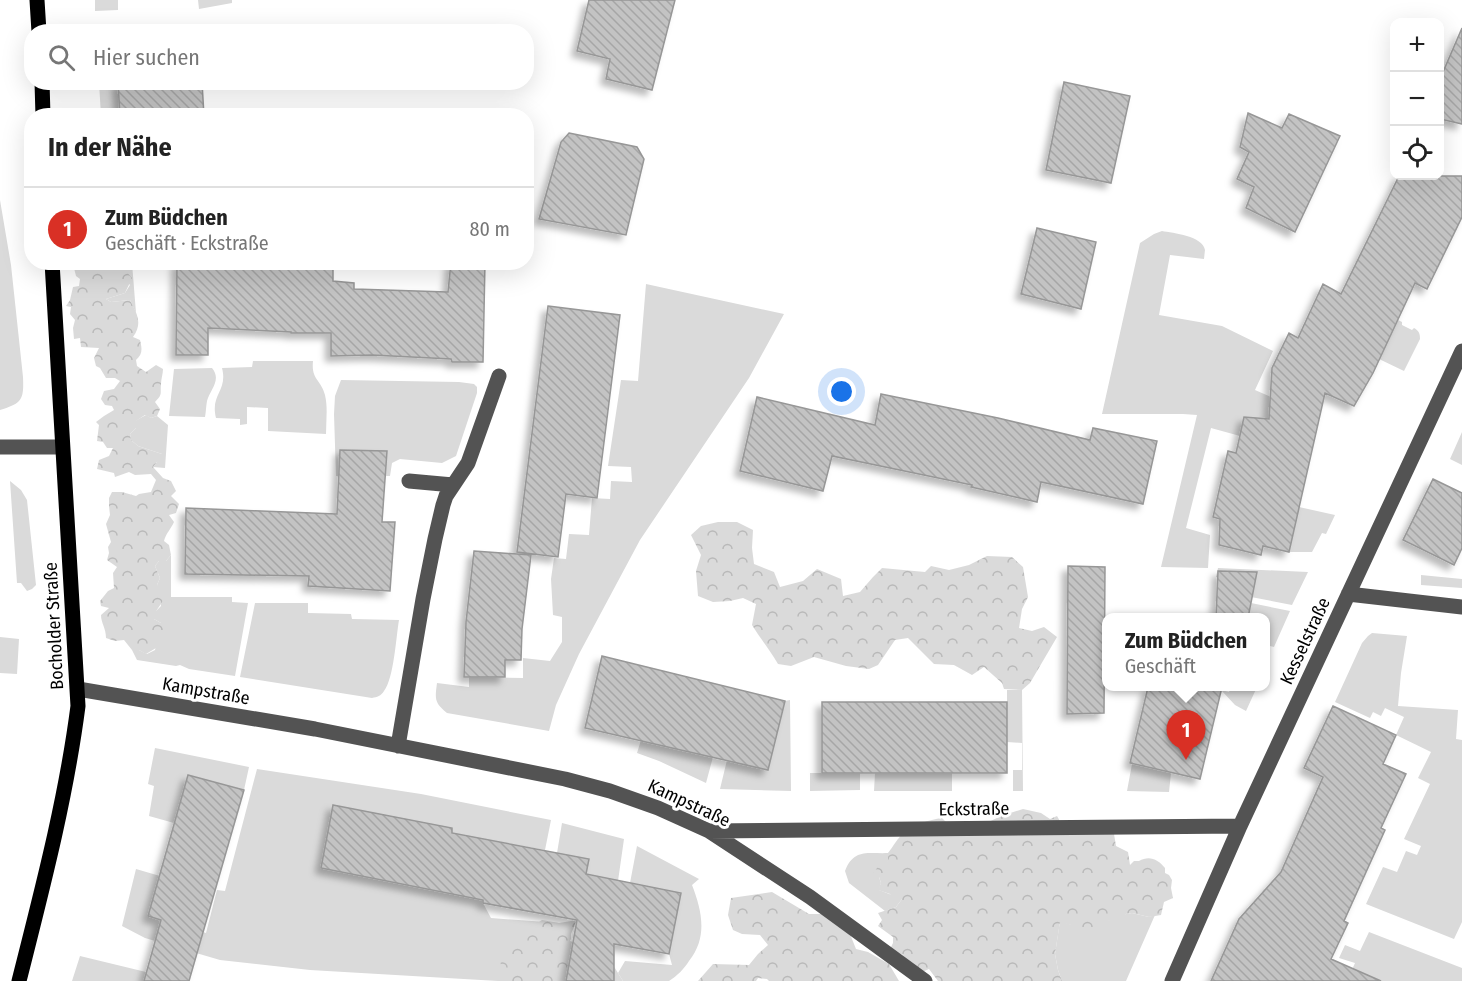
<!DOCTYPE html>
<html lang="de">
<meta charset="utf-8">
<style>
:root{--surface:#fff;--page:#f6f6f6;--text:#222;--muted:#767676;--line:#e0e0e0;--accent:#d93025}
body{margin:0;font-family:"Fira Sans Condensed",sans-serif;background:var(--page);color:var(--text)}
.controls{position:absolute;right:18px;top:18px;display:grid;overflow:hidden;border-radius:12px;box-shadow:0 6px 24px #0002}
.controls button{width:54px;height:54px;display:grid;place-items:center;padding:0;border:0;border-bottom:2px solid var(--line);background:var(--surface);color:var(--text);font:30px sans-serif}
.you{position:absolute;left:842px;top:392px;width:21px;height:21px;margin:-15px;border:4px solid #fff;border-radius:50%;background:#1a73e8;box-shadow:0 0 0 9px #1a73e833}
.badge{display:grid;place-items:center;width:39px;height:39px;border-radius:50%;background:var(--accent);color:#fff;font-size:20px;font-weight:700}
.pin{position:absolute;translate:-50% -50px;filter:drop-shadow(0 2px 3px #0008)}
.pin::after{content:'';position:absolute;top:32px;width:21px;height:18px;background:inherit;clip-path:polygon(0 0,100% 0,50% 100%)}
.popup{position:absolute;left:1102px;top:613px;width:168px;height:78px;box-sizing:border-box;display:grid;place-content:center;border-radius:12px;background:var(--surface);filter:drop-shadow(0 2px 4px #0005);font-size:20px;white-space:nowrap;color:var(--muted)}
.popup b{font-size:22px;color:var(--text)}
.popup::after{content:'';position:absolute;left:50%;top:100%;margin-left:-12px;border:12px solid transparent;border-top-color:var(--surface)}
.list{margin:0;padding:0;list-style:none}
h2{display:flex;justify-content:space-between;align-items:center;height:78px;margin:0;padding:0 24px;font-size:26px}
h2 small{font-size:20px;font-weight:400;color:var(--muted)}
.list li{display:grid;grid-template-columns:39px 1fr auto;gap:18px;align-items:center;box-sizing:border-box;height:84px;padding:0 24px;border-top:2px solid var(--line)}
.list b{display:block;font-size:22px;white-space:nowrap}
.list p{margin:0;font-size:20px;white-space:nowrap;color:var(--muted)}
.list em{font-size:20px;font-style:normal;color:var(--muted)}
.icon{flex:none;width:33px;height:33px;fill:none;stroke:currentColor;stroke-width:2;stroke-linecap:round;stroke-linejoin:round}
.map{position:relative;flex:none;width:1462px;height:981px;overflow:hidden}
.search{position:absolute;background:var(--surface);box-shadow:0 6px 24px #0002;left:24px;top:24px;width:510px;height:66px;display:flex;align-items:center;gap:15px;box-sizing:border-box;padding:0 21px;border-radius:24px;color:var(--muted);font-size:22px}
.panel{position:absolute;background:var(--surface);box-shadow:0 6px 24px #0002;left:24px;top:108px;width:510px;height:162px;border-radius:24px}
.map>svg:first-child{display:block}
</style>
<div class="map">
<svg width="1462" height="981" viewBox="0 0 1462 981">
<defs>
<pattern id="forest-crowns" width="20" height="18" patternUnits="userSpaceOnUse" patternTransform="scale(1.5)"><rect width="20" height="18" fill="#dadada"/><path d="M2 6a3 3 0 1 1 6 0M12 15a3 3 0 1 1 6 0" fill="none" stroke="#b9b9b9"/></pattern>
<pattern id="building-back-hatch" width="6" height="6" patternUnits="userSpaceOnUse" patternTransform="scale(1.5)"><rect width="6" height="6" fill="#c3c3c3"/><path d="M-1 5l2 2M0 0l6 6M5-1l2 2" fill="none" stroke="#a6a6a6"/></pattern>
<filter id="shadow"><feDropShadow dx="-5.5" dy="5.5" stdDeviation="3" flood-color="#0004"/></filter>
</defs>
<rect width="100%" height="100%" fill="#fff"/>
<path fill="#dadada" d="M95,0H118V10L95,11Z
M198,0H232V3L199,9Z
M99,83H118L120,115H101Z
M0,200L11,265L23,377C24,400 22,403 0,410Z
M1162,231C1173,233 1203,236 1205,250C1205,250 1204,259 1204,259L1170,255L1159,315L1222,326L1273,351L1255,390L1271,397L1269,419L1240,436L1211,428L1186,528L1210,535L1208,568L1161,567L1197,415L1183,414H1102L1140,243L1154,234Z
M118,263H132L136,313L130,300L111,302L106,299L125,293L130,285L118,270Z
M646,284L784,314L749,378L640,540L579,654L556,705L549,731L447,713C434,702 435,699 437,683L469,687V677L523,678V658L550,661L562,642V617L553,615L551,579L554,558L566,559L569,534L589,535L592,498L610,499L611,481L632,482L631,467L608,466L621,380L638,381Z
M1398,320L1402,322V325L1412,330L1414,328C1419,331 1420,333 1420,339L1404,371L1379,359Z
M253,361H313C311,380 321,379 325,395C328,408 326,421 326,434L268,431V408L247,407V424L240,425V419L216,418C210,394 228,391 222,368L252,367Z
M212,368C222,380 210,390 207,401C206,406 206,412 205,417L169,416L174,369Z
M341,380L459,382L474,384L477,387V393L456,456L442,463L400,459L392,463L390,476H336L334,414L335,396Z
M146,415L151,418L157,416L168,425L165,468L153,467L157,462L162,454L138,446L131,440L130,434L136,428L135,421Z
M1462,432V465L1450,459Z
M10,481L21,490L27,500L36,585L32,589L27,591L21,583H17Z
M1299,507L1335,515L1326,534L1322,533L1312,552H1289Z
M171,555V597H232V602L248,603L235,676L189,669L180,665L176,666L137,660L132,650H139L147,654L155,650L161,623L154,619V613L161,606L157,585L160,578L155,566L159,561H166Z
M1218,568L1308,572L1292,605L1251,597L1254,586L1216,577Z
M1421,575L1462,579V588L1421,585Z
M255,603H308V613L351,614L352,619L399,620C396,637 394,678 384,691C381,696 377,697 372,698L240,677Z
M1251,603L1290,611L1274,647L1266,645V618H1248Z
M1372,633L1407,636L1401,673L1398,706L1458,710L1456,739L1462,740V922L1454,939L1366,904L1383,867L1397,872L1406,851L1417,855L1421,846L1404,839L1430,784L1418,778L1431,752L1396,735L1404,717L1385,708L1381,716L1373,712L1370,718L1335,702L1362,643L1368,636Z
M0,637L19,639L17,674L0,673Z
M1231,687H1257L1246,711L1235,705L1221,690L1229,692Z
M1007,690H1022L1023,791H1013V770H1022V743L1007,742Z
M790,700L791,791L720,789L727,760L768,770L785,701Z
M641,740L713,757L706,783L659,761L637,753Z
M155,748L249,767L244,790L188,775L174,823L149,816L154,786L148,784Z
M1132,764L1171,773L1169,792L1127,791Z
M257,769L421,794L551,820L545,850L494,841L483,903L491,918L559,923L545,981H498L310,970L220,960L145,938L122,926L136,869L160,876L148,921L149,917L206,933L217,890L225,891Z
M810,773H860V790L810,791Z
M875,773H952V791H874Z
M562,823L624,839L618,881L586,874L589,859L557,853Z
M637,846L699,879L692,885C702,911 708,937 689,961C684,969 677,976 669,981H623L618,973L625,961L672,965L669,954L681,893L630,883Z
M888,853V861L879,877L881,883L879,890L902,899L896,907L885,911L849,883L845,871C854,848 868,854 888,853Z
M1132,913L1149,917L1155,915L1126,981H1062L1058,970L1055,954L1060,921L1072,925L1110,920L1126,914Z
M1369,932L1462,968V981H1347L1355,963L1339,958L1345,945L1360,951Z
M80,956L146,972L144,981H72Z"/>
<path fill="url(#forest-crowns)" d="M77,263H118V270L124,269L132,278L125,293L106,299L111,302L130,300C137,314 143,323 133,337L140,340C142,348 143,354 136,360L137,366L146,372L156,365L163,369C163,374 161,379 161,384C160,394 163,394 155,402L160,409L157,416L151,418L145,415L136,421V428L130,434L131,440L138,446L162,454L163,461L157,462L153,467L163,478L171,481L176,491L171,496L179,504L176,513L169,515L174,522C171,529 166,533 164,541L169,545L171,555L166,561H159L155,566L160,578L157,585C173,601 155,604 154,619L161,623L168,630L161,645L146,654L139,650H132L124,640L115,641L106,638C106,628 101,623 101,615L109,608L101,606L100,601L108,591L114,588L113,573L117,567L107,560L109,553L108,547L111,542L106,524L110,515L109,506V498L112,492H122L136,496L139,494L151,492L156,480L151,474L135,475L129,472L115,477L114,473L97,469L99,460L109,456L113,448H107L103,442L97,441L99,425L96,422L104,416L114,410L112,406L105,405L101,399L104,391L114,389L120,381L115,378H106L100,368L96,366L94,358L99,348L81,347L80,338L74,339L73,328L75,320L70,314L71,307L66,306L70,300L73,287L79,286L80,279L76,276L74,268Z
M718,522H737L753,530L752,548L754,564L774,572L780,587L803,581L817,569L841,579L843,596L860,592L873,577L882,568L925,572L931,566L949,570L969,565L987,556L1012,557L1023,567L1028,597L1022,609L1019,628L1032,631L1044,627L1057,637L1030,683L1022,690L1004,689L1002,683L984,667L972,675L954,665L934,664L908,638L895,640L878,665L869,669L846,666L814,657L791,666L778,664C770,650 760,638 752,625L756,604L743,598L730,601L713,602L698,596L696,571L701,555L691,535L701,526Z
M1023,809L1041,813L1050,819L1057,816L1061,823L1074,835L1079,832L1114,834L1116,846L1128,852L1130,865L1134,861H1139C1149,855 1158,859 1165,868V873L1169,875L1172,880L1171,888L1173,898L1164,902L1161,915L1149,917L1132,913L1126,914L1120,921L1110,920L1093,931L1060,922L1055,954L1058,970L1062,981H938L929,969L922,972L906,963L903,955L890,949L893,943V937L878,926L882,920L878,913L896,907L902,899L893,900L890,894L878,890L881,883L879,877L873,874L881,862L888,861V853C893,847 898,837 904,833C914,824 929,820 942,818L956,832L970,831L1001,816Z
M772,892L809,914H830L848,929L856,949L868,952L889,964L899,981H769L767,979L758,978L756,981H698L713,964L749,965L758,954L768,945L760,935L742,934L733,930L728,915L731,898Z
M542,920L559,923L577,920L571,934V939L570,941L576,943L613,965L623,981H506C504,977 502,972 501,967C497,941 525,932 542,920Z"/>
<path fill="url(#building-back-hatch)" stroke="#979797" stroke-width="1.5" filter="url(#shadow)" d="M589,0H675L652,90L606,79L610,59L577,51Z
M1462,28V124L1440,119V79Z
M118,82H202L204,116H120Z
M1064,82L1130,96L1111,183L1046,170Z
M1248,113L1282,128L1289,114L1340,136L1295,232L1246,208L1254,187L1237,179L1249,152L1240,147Z
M569,133L637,147L644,159L626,235L539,219L561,142Z
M1399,176H1462V217L1427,289L1415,283L1373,373L1354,406L1325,393L1289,552L1263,546L1261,555L1219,545L1220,519L1213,517L1228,451L1236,453L1244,417L1269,419L1272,368L1289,333L1298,338L1323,284L1341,294Z
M1037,228L1096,242L1081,309L1021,294Z
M177,262H270L292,264L333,265V281L354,283V289L448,292L451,262H485L483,362H452L451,359L372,355L331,356V333H291V332L208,328V355H176Z
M548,306L620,315L597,498L566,494L558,557L517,552Z
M881,394L998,418L1090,440L1093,428L1157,441L1143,504L1041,482L1037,502L971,487L972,485L832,456L823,491L740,471L757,397L875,425Z
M340,450L387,451L382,522H395L390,591L308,586L309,576L185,574L186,508L337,514Z
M1433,479L1462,493V548L1454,565L1403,540Z
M474,551L531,555L522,629L521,660H505V677H464L466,622Z
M1068,566L1105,567L1104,713L1067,714Z
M1218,571L1257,572L1248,618H1216Z
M602,656L785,701L768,770L585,728Z
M1148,687H1222L1200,779L1130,763Z
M822,702H1007V773H822Z
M1333,706L1396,735L1383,764L1406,774L1381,828L1385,830L1344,921L1348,923L1331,959L1381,981H1211L1239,919L1281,872L1300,829L1323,777L1304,768Z
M188,775L244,790L189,981H144L161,920L148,916Z
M333,805L452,828V833L589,859L586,874L681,893L669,954L614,944V981H566L577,920L483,903V900L321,868Z"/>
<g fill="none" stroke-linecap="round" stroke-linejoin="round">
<path stroke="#535353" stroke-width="15" d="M0,447H62
M409,481L453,485
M1348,594L1462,607
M78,689L315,729L565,779L610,791L658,808L709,831L810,897L925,981
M398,746L423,599L435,539L443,505L446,496L468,463L499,376
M709,831L1240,826
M1172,981L1240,826L1462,351"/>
<path stroke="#000" stroke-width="15" d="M37,0L39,32
M42,82L43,116
M19,981C42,890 66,799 78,706L52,262"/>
</g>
<g text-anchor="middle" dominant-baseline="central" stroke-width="6" stroke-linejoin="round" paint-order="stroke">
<g font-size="18" fill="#000" stroke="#fff">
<text transform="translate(54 626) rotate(-93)">Bocholder Straße</text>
<text transform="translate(1305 641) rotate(-65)">Kesselstraße</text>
<text transform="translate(206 691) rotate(10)">Kampstraße</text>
<text transform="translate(689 803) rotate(25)">Kampstraße</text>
<text transform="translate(974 809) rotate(-1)">Eckstraße</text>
</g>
</g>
</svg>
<div class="controls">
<button>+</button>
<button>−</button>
<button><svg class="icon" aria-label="locate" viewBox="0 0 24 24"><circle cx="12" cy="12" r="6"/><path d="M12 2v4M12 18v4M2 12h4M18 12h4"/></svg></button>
</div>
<div class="you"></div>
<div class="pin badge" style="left:1186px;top:760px">1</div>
<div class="popup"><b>Zum Büdchen</b>Geschäft</div>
<div class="search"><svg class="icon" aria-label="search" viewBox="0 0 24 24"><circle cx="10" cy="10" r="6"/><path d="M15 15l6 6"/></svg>Hier suchen</div>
<section class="panel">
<h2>In der Nähe<small></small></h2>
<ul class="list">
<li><span class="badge">1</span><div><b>Zum Büdchen</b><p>Geschäft · Eckstraße</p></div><em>80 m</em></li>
</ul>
</section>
</div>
